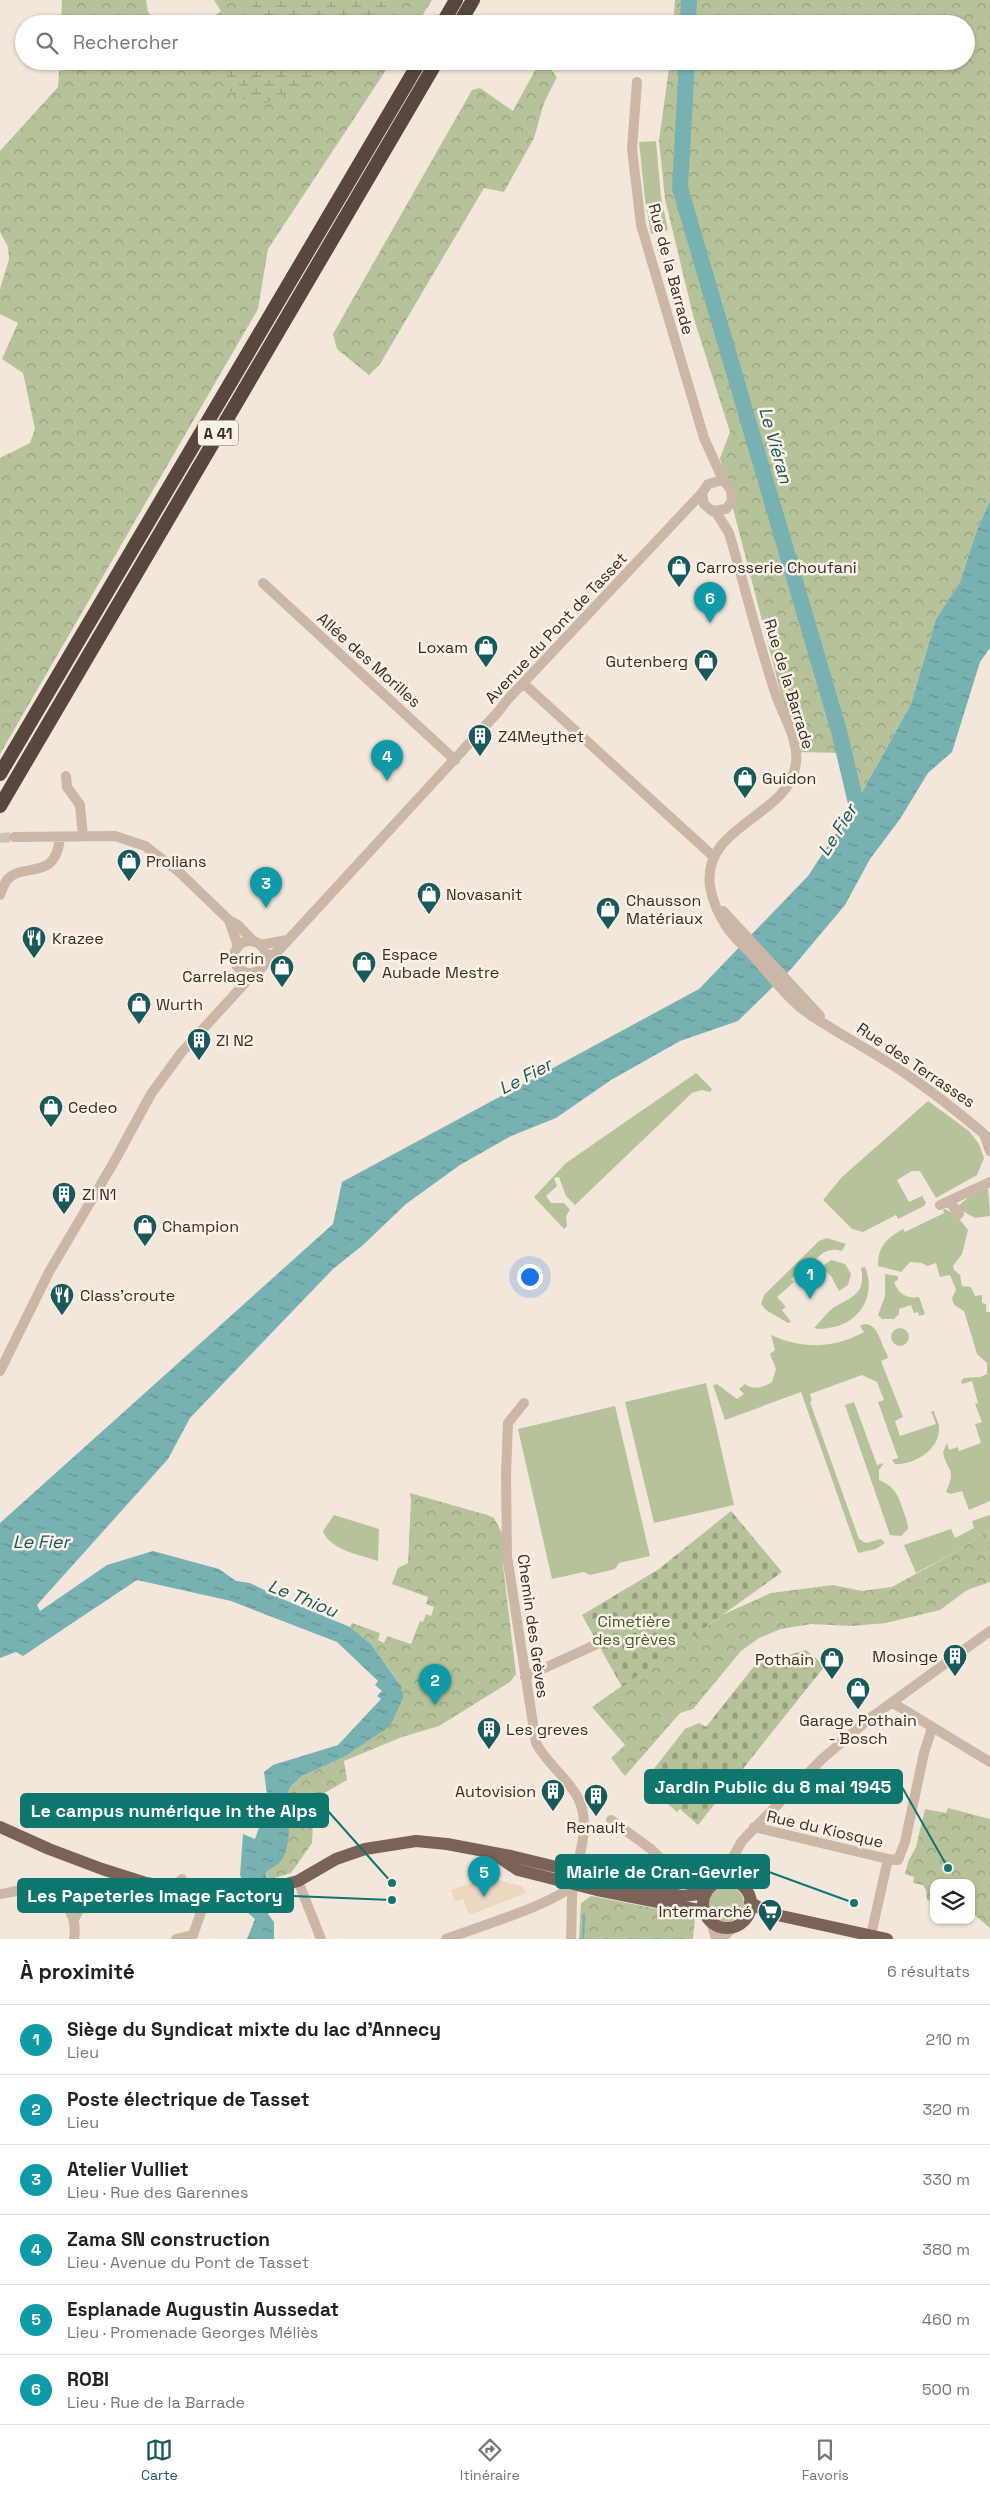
<!DOCTYPE html>
<html lang="fr">
<meta charset="utf-8">
<style>
:root{--surface:#fff;--page:#f6f6f6;--text:#222;--muted:#767676;--line:#e0e0e0;--accent:#1a595b}
body{margin:0;font-family:"Space Grotesk",sans-serif;background:var(--page);color:var(--text)}
.controls{position:absolute;right:15px;bottom:15px;display:grid;overflow:hidden;border-radius:10px;box-shadow:0 1px 4px #0004}
.controls button{width:45px;height:45px;display:grid;place-items:center;padding:0;border:0;border-bottom:1px solid var(--line);background:var(--surface);color:var(--text);font:25px sans-serif}
.you{position:absolute;left:529px;top:1276px;width:18px;height:18px;margin:-12px;border:4px solid #fff;border-radius:50%;background:#1a73e8;box-shadow:0 0 0 8px #1a73e833}
.badge{display:grid;place-items:center;width:32px;height:32px;border-radius:50%;background:var(--accent);color:#fff;font-size:16px;font-weight:700}
.pin{position:absolute;translate:-50% -41px;filter:drop-shadow(0 1px 2px #0008)}
.pin::after{content:'';position:absolute;top:26px;width:18px;height:15px;background:inherit;clip-path:polygon(0 0,100% 0,50% 100%)}
.list{margin:0;padding:0;list-style:none}
h2{display:flex;justify-content:space-between;align-items:center;height:65px;margin:0;padding:0 20px;font-size:21px}
h2 small{font-size:16px;font-weight:400;color:var(--muted)}
.list li{display:grid;grid-template-columns:32px 1fr auto;gap:15px;align-items:center;box-sizing:border-box;height:70px;padding:0 20px;border-top:1px solid var(--line)}
.list b{display:block;font-size:19px;white-space:nowrap}
.list p{margin:0;font-size:16px;white-space:nowrap;color:var(--muted)}
.list em{font-size:16px;font-style:normal;color:var(--muted)}
.icon{flex:none;width:28px;height:28px;fill:none;stroke:currentColor;stroke-width:2;stroke-linecap:round;stroke-linejoin:round}
.map{position:relative;flex:none;width:990px;height:1939px;overflow:hidden}
.search{position:absolute;background:var(--surface);box-shadow:0 1px 4px #0004;left:15px;right:15px;top:15px;height:55px;display:flex;align-items:center;gap:12px;box-sizing:border-box;padding:0 18px;border-radius:28px;color:var(--muted);font-size:19px}
.sheet{height:485px;background:var(--surface)}
nav{display:flex;justify-content:space-around;align-items:center;box-sizing:border-box;height:70px;border-top:1px solid var(--line);background:var(--surface);font-size:14px;color:var(--muted)}
nav a{display:grid;justify-items:center;gap:2px}
nav .on{color:var(--accent)}
.map>svg:first-child{display:block}
</style>
<div class="map">
<svg width="990" height="1939" viewBox="0 0 990 1939">
<defs>
<pattern id="forest-crowns" width="20" height="18" patternUnits="userSpaceOnUse" patternTransform="scale(1.25)"><rect width="20" height="18" fill="#b6c39a"/><path d="M2 6a3 3 0 1 1 6 0M12 15a3 3 0 1 1 6 0" fill="none" stroke="#959f7e"/></pattern>
<pattern id="wetland-marsh" width="20" height="14" patternUnits="userSpaceOnUse" patternTransform="scale(1.25)"><rect width="20" height="14" fill="#b6c39a"/><path d="M1 5h8M5 5V1M11 12h8M15 12V8" fill="none" stroke="#959f7e"/></pattern>
<pattern id="cemetery-stones" width="16" height="16" patternUnits="userSpaceOnUse" patternTransform="scale(1.25)"><rect width="16" height="16" fill="#b6c39a"/><path d="M2 7V4a2 2 0 0 1 4 0v3zM10 15v-3a2 2 0 0 1 4 0v3z" fill="#959f7e"/></pattern>
<pattern id="water-ripples" width="26" height="14" patternUnits="userSpaceOnUse" patternTransform="scale(1.25)"><rect width="26" height="14" fill="#78b1b2"/><path d="M2 4q2-2 4 0t4 0M15 11q2-2 4 0t4 0" fill="none" stroke="#639091"/></pattern>
</defs>
<rect width="100%" height="100%" fill="#f3e7db"/>
<path fill="#b6c39a" d="M656,141L661,197L668,230L651,234L645,199L639,142Z
M696,1073L712,1089L710,1092L702,1090L692,1093L575,1205L566,1196L559,1177L554,1178L557,1186L546,1196L551,1203H564L570,1210L566,1216L567,1226L564,1229L534,1197L566,1163Z
M928,1101L969,1131L979,1144L984,1158L977,1175L936,1198L920,1171H912L897,1180L909,1202L922,1196L926,1203L924,1206L898,1219L896,1215L863,1232L852,1229L823,1200L842,1177Z
M988,1188L990,1216L975,1218L959,1209L958,1206L970,1196Z
M945,1209L956,1215L968,1230L962,1254L953,1266L954,1270L960,1275L962,1286L971,1287L975,1296L982,1295V1303L986,1304V1312H990V1501L969,1510L962,1491L951,1494L946,1492C957,1466 947,1473 943,1452L947,1443L949,1450L958,1447L959,1451L981,1443L975,1424L982,1422L975,1404L978,1403L972,1381L962,1384L961,1381L964,1378L980,1377L987,1374V1363L977,1354L964,1311L954,1305L952,1298L956,1290L950,1275L940,1277L936,1263L927,1266L922,1263L910,1262L901,1272L878,1266C878,1246 886,1239 903,1229L905,1232L944,1213L943,1210Z
M827,1238L846,1244L842,1251C825,1246 818,1257 808,1268L805,1266L791,1279L794,1282L777,1297L786,1307L782,1310L791,1322L788,1323L766,1310L761,1304L764,1295L819,1241Z
M831,1260L845,1264L851,1274L848,1285L839,1291L831,1276L821,1267Z
M865,1267C876,1293 862,1321 834,1327C827,1328 820,1330 814,1328C821,1321 829,1309 838,1305C855,1296 866,1291 861,1268Z
M885,1274L898,1276V1280L894,1282C898,1294 907,1299 919,1297L925,1314L919,1316L918,1312L914,1313L911,1305L899,1309V1314L894,1319H882L878,1315L885,1296Z
M864,1324C879,1324 880,1343 887,1354L888,1358L881,1361L903,1417L895,1421L900,1436L936,1424L931,1411H934C935,1416 938,1421 939,1426C941,1449 915,1465 895,1464L892,1460L898,1458L878,1402L884,1400L877,1382L862,1375L810,1394L812,1401L810,1402L859,1539L866,1543L881,1539L885,1543L876,1549L858,1553L801,1392L725,1420L713,1385L717,1384L737,1399L744,1394L739,1389L745,1384C752,1390 763,1388 772,1382L776,1369L770,1354L775,1350L771,1335C802,1349 834,1349 864,1332L860,1326Z
M891 1337a9 9 0 1 1 18 0a9 9 0 1 1-18 0Z
M706,1383L734,1505L654,1523L625,1402Z
M854,1402L877,1465L884,1463L879,1470V1480C895,1486 899,1497 904,1513C906,1519 908,1522 908,1529L901,1536L890,1535L845,1405Z
M615,1406L650,1556L619,1563L615,1569L590,1575L584,1572L552,1579L518,1429Z
M334,1515L379,1529L378,1561C362,1555 329,1550 323,1531Z
M990,1515V1529L954,1553L916,1573L904,1545L951,1529L955,1538L974,1528L972,1521Z
M708 1904a18 18 0 1 1 36 0a18 18 0 1 1-36 0Z"/>
<path fill="url(#forest-crowns)" d="M62,0H146L148,12L159,24H61Z
M214,0H432L417,24H203L221,11Z
M675,0H990V501L977,530L960,582L936,619L911,704L857,801L843,753L796,752L720,458L730,432L694,319L665,199L659,140L670,61H966V24H673Z
M60,61H392L268,249L258,309L0,754V458L30,443L35,429L23,373L2,359L18,323L0,314V289L9,259L8,247L0,232V151L58,87Z
M539,63L549,67L557,77L544,103L534,138L504,192L484,188L380,364L369,375L337,349L333,334L472,90L480,88L513,111Z
M410,1493L487,1515L494,1518L502,1533L503,1566L516,1674L510,1682L439,1726L402,1737L344,1761L347,1780L321,1795L314,1805L312,1843L296,1866L291,1873L268,1880L266,1872C281,1855 298,1816 287,1794L291,1786L302,1776L344,1757L398,1681L371,1644L350,1627L352,1623L380,1633L378,1640L384,1643L387,1636L411,1644L420,1621L423,1622L426,1614L431,1616L434,1607L426,1604L428,1597L392,1584L398,1568L408,1563L411,1501Z
M990,1529V1582L967,1590L940,1610L886,1623L852,1626L811,1624L781,1629L759,1638L741,1651L693,1709L680,1713L625,1776L611,1758L625,1745L592,1707L724,1614L771,1593L833,1585L862,1591L892,1587L954,1553Z
M948,1808L990,1819V1928L971,1912V1883H934V1902L927,1900L926,1890L923,1885L913,1883L914,1877L905,1874L908,1862L916,1847L925,1809L946,1813Z
M591,1896L695,1916L693,1939H579L581,1903Z"/>
<path fill="url(#wetland-marsh)" d="M251,0H404L391,12L368,24H250L252,9Z
M232,61H334L290,92L256,107L225,88L229,65Z"/>
<path fill="url(#cemetery-stones)" d="M731,1511L782,1572L622,1687L582,1615L659,1569Z
M806,1650L825,1666L698,1825L680,1809L677,1812L647,1786L646,1779L685,1729L699,1723L706,1727L755,1665Z"/>
<path fill="#ecd8c1" d="M486,1878L522,1886L526,1893L469,1915L463,1899L455,1902L451,1890Z"/>
<path fill="url(#water-ripples)" d="M990,501V648L980,662L952,752L928,773L900,819L870,859L845,905L792,968L738,1021L680,1041L611,1080L556,1118L511,1136L460,1165L406,1204L363,1245L333,1269L190,1418L168,1459L37,1605L40,1611L107,1565L153,1551L219,1569L236,1581L250,1583L285,1600L350,1627L371,1644L401,1686L403,1698L390,1726L344,1757L302,1776L291,1786L287,1794L291,1806L289,1807C289,1823 291,1851 279,1863C275,1866 270,1869 266,1872L268,1893L274,1906L268,1914L274,1922V1939H247L255,1919L245,1910L250,1897L240,1875L243,1834L255,1839L268,1802L264,1772L273,1765L338,1745L381,1699L377,1696L382,1691L375,1685L378,1681L337,1642L231,1601L137,1580L23,1656L16,1652L0,1658V1523L333,1224L342,1182L699,989L808,876L856,803L911,704L936,619L960,582L977,530Z"/>
<g fill="none" stroke-linecap="round" stroke-linejoin="round">
<path stroke="#78b1b2" stroke-width="2.5" d="M583,1939L584,1915"/>
<path stroke="#78b1b2" stroke-width="16" d="M688,24L689,0
M687,61L680,188L839,731L856,803V824"/>
<path stroke="#cec2b7" stroke-width="10" stroke-dasharray="10 5" stroke-linecap="butt" d="M0,838L14,837"/>
<path stroke="#ccb6a6" stroke-width="10" d="M637,82L632,149L641,225L704,438L723,480
M716,512L729,533C745,587 758,642 776,695C783,716 799,740 796,763C790,817 702,824 710,886C712,899 719,915 726,926C732,936 744,946 752,955C770,974 788,1000 809,1014C841,1035 875,1053 906,1074C936,1094 963,1116 990,1139
M263,583L455,760
M523,683L714,857
M66,776L67,787L80,805L83,836
M14,837L115,836L145,846L178,871L229,920L238,946
M0,895C2,890 4,884 7,880C23,861 56,883 60,837
M723,911L820,1016
M229,920L238,925L254,942
M234 957a16 16 0 1 1 32 0a16 16 0 1 1-32 0Z
M260,945L287,940
M265,960L278,951L498,712L508,699L702,493L708,484L723,480L731,490L732,501L726,509L712,511L704,504L702,493
M984,1134L990,1151
M949,1201L959,1214
M940,1205L990,1182
M0,1371L49,1272L114,1162L151,1094L181,1053L245,983L251,973
M524,1403L508,1423L506,1473L507,1556L536,1743C547,1764 567,1777 578,1798C592,1826 578,1857 573,1885C571,1902 572,1921 571,1939
M525,1677L597,1644
M893,1703L990,1762
M611,1820L651,1849L698,1895
M754,1827L888,1859
M733,1858L741,1885
M298,1881L321,1939
M719,1882L742,1841L822,1759L869,1719L990,1631
M0,1894C13,1892 27,1888 39,1890C64,1894 78,1915 74,1939
M68,1906C74,1899 82,1889 91,1886C100,1882 108,1887 117,1889C144,1896 161,1899 182,1879
M74,1919C84,1900 93,1893 114,1890
M711,1922L716,1939
M871,1935L888,1859L898,1860L905,1842L924,1753L932,1728
M176,1939L193,1935L209,1889
M446,1939C475,1928 554,1904 573,1885
M722,1939L733,1927"/>
<path stroke="#7a6257" stroke-width="12" d="M0,1827L49,1849L102,1869L146,1883L173,1887L268,1889L298,1881L336,1859L365,1849L416,1841L447,1844L511,1856L577,1872L594,1882L616,1886L683,1896L706,1893
M497,1856L518,1870L597,1890L704,1911
M703 1904a24 24 0 1 1 48 0a24 24 0 1 1-48 0Z
M750,1902L768,1913L887,1939"/>
<path stroke="#59463e" stroke-width="14" d="M442,24L456,0
M459,24L473,0
M0,774L420,61
M0,806L437,61"/>
</g>
<defs>
<symbol id="shop-pin" viewBox="-11 -11 22 30"><path d="M0 17L-7.5 6A9.5 9.5 0 1 1 7.5 6Z" fill="#1a595b" stroke="#faf1e7"/><path d="M-5-2.5h2.3a2.7 3.5 0 0 1 5.4 0H5L5.5 6h-11ZM-1.5-2.5h3a1.5 2.3 0 0 0-3 0Z" fill="#fff"/></symbol>
<symbol id="building-pin" viewBox="-11 -11 22 30"><path d="M0 17L-7.5 6A9.5 9.5 0 1 1 7.5 6Z" fill="#1a595b" stroke="#faf1e7"/><path d="M-4-6H4V6H1V3H-1V6H-4ZM-2.5-4.3h1.7v1.8h-1.7ZM.8-4.3h1.7v1.8H.8ZM-2.5-1h1.7V.8h-1.7ZM.8-1h1.7V.8H.8Z" fill="#fff"/></symbol>
<symbol id="restaurant-pin" viewBox="-11 -11 22 30"><path d="M0 17L-7.5 6A9.5 9.5 0 1 1 7.5 6Z" fill="#1a595b" stroke="#faf1e7"/><path d="M-5-6h1v4h1v-4h1v4h1v-4h1v5L-1.5 .5V6h-2V.5L-5-1ZM5-6V6H3V1.5H1.5Q1.5-4 5-6Z" fill="#fff"/></symbol>
<symbol id="supermarket-pin" viewBox="-11 -11 22 30"><path d="M0 17L-7.5 6A9.5 9.5 0 1 1 7.5 6Z" fill="#1a595b" stroke="#faf1e7"/><path d="M-6-5.5h2.5l.6 2H6L4.5 2H-2.5L-4.4-4H-6ZM-1.5 3.2a1.3 1.3 0 1 0 .1 0ZM3 3.2a1.3 1.3 0 1 0 .1 0Z" fill="#fff"/></symbol>
</defs>
<g fill-rule="evenodd">
<use href="#shop-pin" x="665" y="553" width="28" height="38"/>
<use href="#shop-pin" x="472" y="633" width="28" height="38"/>
<use href="#shop-pin" x="692" y="647" width="28" height="38"/>
<use href="#building-pin" x="466" y="722" width="28" height="38"/>
<use href="#shop-pin" x="731" y="764" width="28" height="38"/>
<use href="#shop-pin" x="115" y="847" width="28" height="38"/>
<use href="#shop-pin" x="415" y="880" width="28" height="38"/>
<use href="#shop-pin" x="594" y="895" width="28" height="38"/>
<use href="#restaurant-pin" x="20" y="924" width="28" height="38"/>
<use href="#shop-pin" x="350" y="949" width="28" height="38"/>
<use href="#shop-pin" x="268" y="953" width="28" height="38"/>
<use href="#shop-pin" x="125" y="990" width="28" height="38"/>
<use href="#building-pin" x="185" y="1026" width="28" height="38"/>
<use href="#shop-pin" x="37" y="1093" width="28" height="38"/>
<use href="#building-pin" x="50" y="1180" width="28" height="38"/>
<use href="#shop-pin" x="131" y="1212" width="28" height="38"/>
<use href="#restaurant-pin" x="48" y="1281" width="28" height="38"/>
<use href="#building-pin" x="941" y="1642" width="28" height="38"/>
<use href="#shop-pin" x="818" y="1645" width="28" height="38"/>
<use href="#shop-pin" x="844" y="1675" width="28" height="38"/>
<use href="#building-pin" x="475" y="1715" width="28" height="38"/>
<use href="#building-pin" x="539" y="1777" width="28" height="38"/>
<use href="#building-pin" x="582" y="1782" width="28" height="38"/>
<use href="#supermarket-pin" x="756" y="1897" width="28" height="38"/>
</g>
<g text-anchor="middle" dominant-baseline="central" stroke-width="5" stroke-linejoin="round" paint-order="stroke">
<rect fill="#faf1e7" stroke="#726761" stroke-width="1" x="198" y="420.5" width="40" height="25" rx="4"/>
<g font-size="15" font-weight="bold" fill="#382c27">
<text x="218" y="433">A 41</text>
</g>
<g font-size="16" fill="#382c27" stroke="#faf1e7">
<text transform="translate(671 269) rotate(75)">Rue de la Barrade</text>
<text transform="translate(556 628) rotate(-47)">Avenue du Pont de Tasset</text>
<text transform="translate(369 660) rotate(42)">Allée des Morilles</text>
<text transform="translate(789 684) rotate(73)">Rue de la Barrade</text>
<text transform="translate(916 1065) rotate(34)">Rue des Terrasses</text>
<text transform="translate(533 1626) rotate(82)">Chemin des Grèves</text>
<text transform="translate(825 1829) rotate(13)">Rue du Kiosque</text>
</g>
<g font-size="16" fill="#382c27" stroke="#faf1e7" text-anchor="start">
<text x="696" y="567">Carrosserie Choufani</text>
<text x="468" y="647" text-anchor="end">Loxam</text>
<text x="688" y="661" text-anchor="end">Gutenberg</text>
<text x="498" y="736">Z4Meythet</text>
<text x="762" y="778">Guidon</text>
<text x="146" y="861">Prolians</text>
<text x="446" y="894">Novasanit</text>
<text x="626" y="900">Chausson<tspan x="626" dy="18">Matériaux</tspan></text>
<text x="52" y="938">Krazee</text>
<text x="382" y="954">Espace<tspan x="382" dy="18">Aubade Mestre</tspan></text>
<text x="264" y="958" text-anchor="end">Perrin<tspan x="264" dy="18">Carrelages</tspan></text>
<text x="156" y="1004">Wurth</text>
<text x="216" y="1040">ZI N2</text>
<text x="68" y="1107">Cedeo</text>
<text x="82" y="1194">ZI N1</text>
<text x="162" y="1226">Champion</text>
<text x="80" y="1295">Class'croute</text>
<text x="938" y="1656" text-anchor="end">Mosinge</text>
<text x="814" y="1659" text-anchor="end">Pothain</text>
<text x="858" y="1720" text-anchor="middle">Garage Pothain<tspan x="858" dy="18">- Bosch</tspan></text>
<text x="506" y="1729">Les greves</text>
<text x="536" y="1791" text-anchor="end">Autovision</text>
<text x="596" y="1827" text-anchor="middle">Renault</text>
<text x="752" y="1911" text-anchor="end">Intermarché</text>
</g>
<g font-size="16" fill="#48572a" stroke="#faf1e7">
<text x="634" y="1621">Cimetière<tspan x="634" dy="18">des grèves</tspan></text>
</g>
<g font-size="18" font-style="italic" fill="#1a595b" stroke="#faf1e7">
<text transform="translate(776 445) rotate(74)">Le Viéran</text>
<text transform="translate(837 830) rotate(-58)">Le Fier</text>
<text transform="translate(525 1076) rotate(-28)">Le Fier</text>
<text x="41" y="1541">Le Fier</text>
<text transform="translate(303 1598) rotate(22)">Le Thiou</text>
</g>
</g>
<path fill="none" stroke="#0f766e" stroke-width="2" d="M948 1868L902 1787M392 1883L328 1811M854 1903L769 1872M392 1900L293 1896"/>
<g fill="#0f766e" stroke="#faf1e7" stroke-width="2">
<circle cx="948" cy="1868" r="5"/>
<circle cx="392" cy="1883" r="5"/>
<circle cx="854" cy="1903" r="5"/>
<circle cx="392" cy="1900" r="5"/>
</g>
<g fill="#0f766e" stroke="#0f766e" stroke-width="2">
<rect x="645" y="1770" width="257" height="33" rx="5"/>
<rect x="21" y="1794" width="307" height="33" rx="5"/>
<rect x="556" y="1855" width="213" height="33" rx="5"/>
<rect x="18" y="1879" width="275" height="33" rx="5"/>
</g>
<g font-size="18" text-anchor="middle" font-weight="bold" fill="#fff">
<text x="773" y="1793">Jardin Public du 8 mai 1945</text>
<text x="174" y="1817">Le campus numérique in the Alps</text>
<text x="663" y="1878">Mairie de Cran-Gevrier</text>
<text x="155" y="1902">Les Papeteries Image Factory</text>
</g>
</svg>
<div class="controls">
<button><svg class="icon" aria-label="layers" viewBox="0 0 24 24"><path d="M12 4l9 5-9 5-9-5zM3 14l9 5 9-5"/></svg></button>
</div>
<div class="you"></div>
<div class="pin badge" style="left:810px;top:1299px;background:#0f9aa8">1</div>
<div class="pin badge" style="left:435px;top:1705px;background:#0f9aa8">2</div>
<div class="pin badge" style="left:266px;top:908px;background:#0f9aa8">3</div>
<div class="pin badge" style="left:387px;top:781px;background:#0f9aa8">4</div>
<div class="pin badge" style="left:484px;top:1897px;background:#0f9aa8">5</div>
<div class="pin badge" style="left:710px;top:623px;background:#0f9aa8">6</div>
<div class="search"><svg class="icon" aria-label="search" viewBox="0 0 24 24"><circle cx="10" cy="10" r="6"/><path d="M15 15l6 6"/></svg>Rechercher</div>
</div>
<section class="sheet">
<h2>À proximité<small>6 résultats</small></h2>
<ul class="list">
<li><span class="badge" style="background:#0f9aa8">1</span><div><b>Siège du Syndicat mixte du lac d'Annecy</b><p>Lieu</p></div><em>210 m</em></li>
<li><span class="badge" style="background:#0f9aa8">2</span><div><b>Poste électrique de Tasset</b><p>Lieu</p></div><em>320 m</em></li>
<li><span class="badge" style="background:#0f9aa8">3</span><div><b>Atelier Vulliet</b><p>Lieu · Rue des Garennes</p></div><em>330 m</em></li>
<li><span class="badge" style="background:#0f9aa8">4</span><div><b>Zama SN construction</b><p>Lieu · Avenue du Pont de Tasset</p></div><em>380 m</em></li>
<li><span class="badge" style="background:#0f9aa8">5</span><div><b>Esplanade Augustin Aussedat</b><p>Lieu · Promenade Georges Méliès</p></div><em>460 m</em></li>
<li><span class="badge" style="background:#0f9aa8">6</span><div><b>ROBI</b><p>Lieu · Rue de la Barrade</p></div><em>500 m</em></li>
</ul>
</section>
<nav>
<a class="on"><svg class="icon" aria-label="map" viewBox="0 0 24 24"><path d="M3 6l6-2 6 2 6-2v14l-6 2-6-2-6 2zM9 4v14M15 6v14"/></svg>Carte</a>
<a><svg class="icon" aria-label="directions" viewBox="0 0 24 24"><path d="M12 3l9 9-9 9-9-9zM9 14v-3h6M13 9l2 2-2 2"/></svg>Itinéraire</a>
<a><svg class="icon" aria-label="saved" viewBox="0 0 24 24"><path d="M7 4h10v16l-5-4-5 4z"/></svg>Favoris</a>
</nav>
